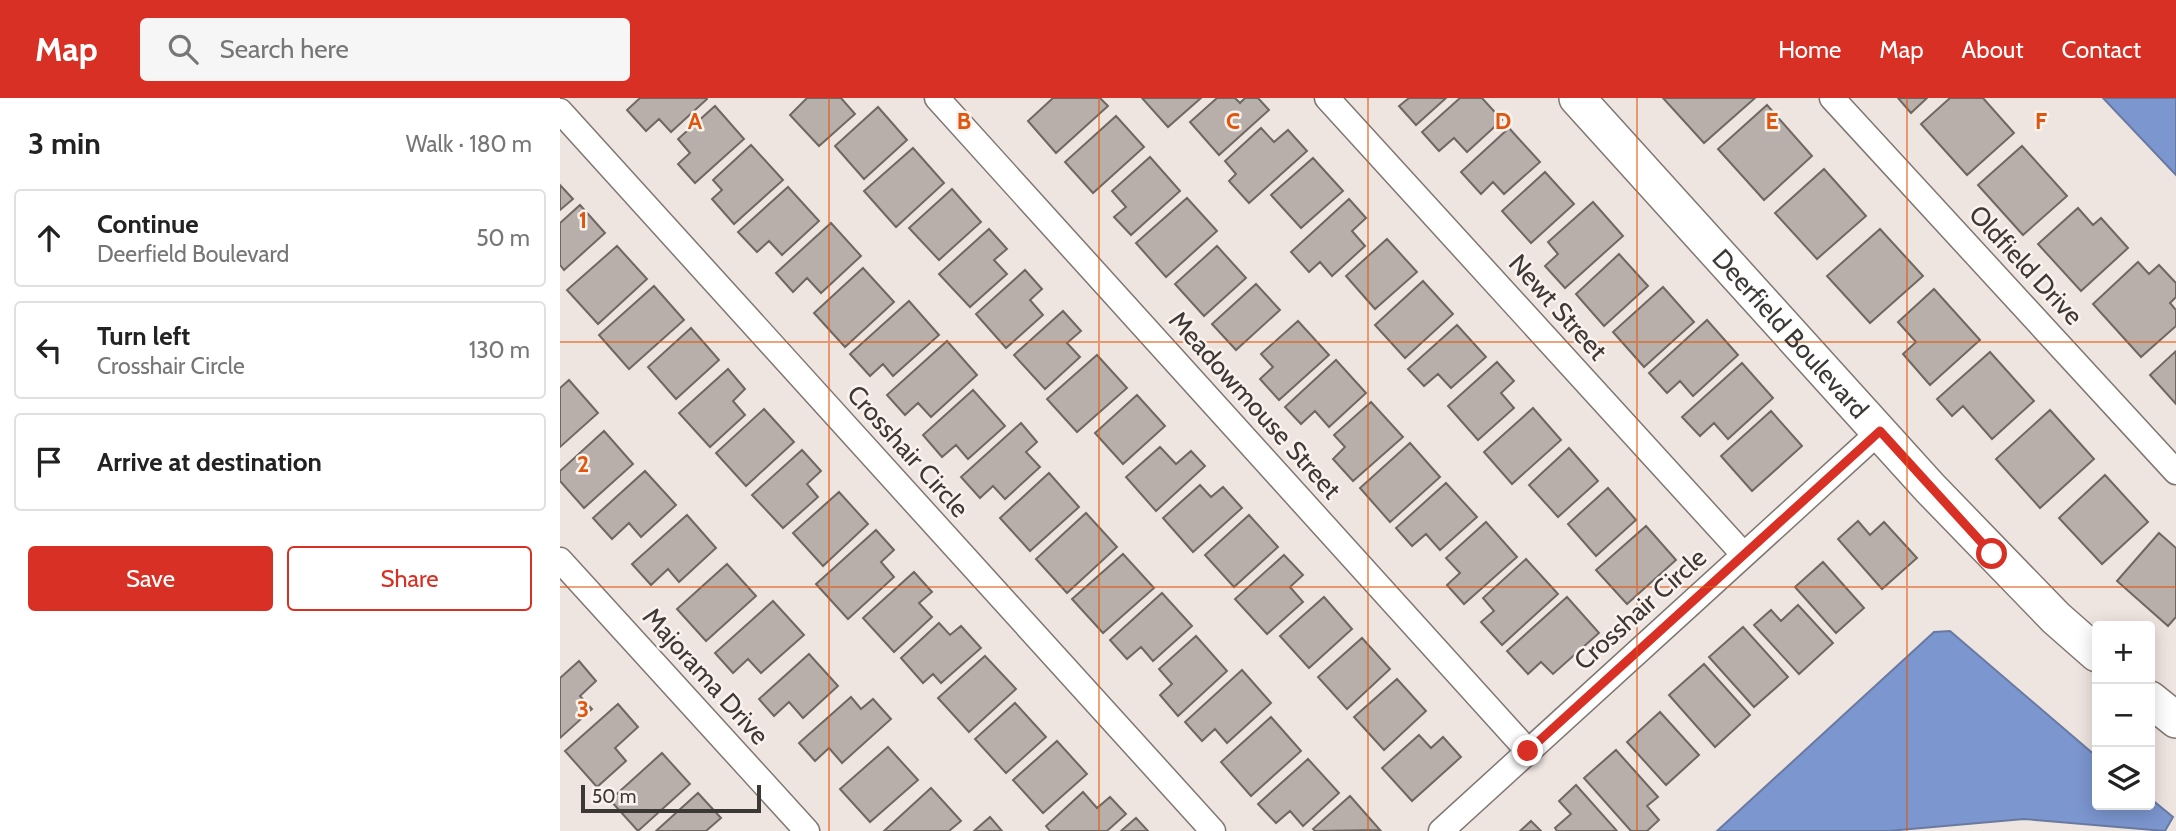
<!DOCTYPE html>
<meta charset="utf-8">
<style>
:root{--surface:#fff;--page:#f6f6f6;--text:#222;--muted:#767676;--line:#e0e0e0;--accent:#d93025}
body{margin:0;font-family:Cabin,sans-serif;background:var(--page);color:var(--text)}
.controls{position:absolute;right:21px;bottom:21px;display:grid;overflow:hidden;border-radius:7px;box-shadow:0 4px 18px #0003}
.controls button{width:63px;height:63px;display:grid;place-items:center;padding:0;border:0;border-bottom:2px solid var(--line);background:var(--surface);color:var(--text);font:35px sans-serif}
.scale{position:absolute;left:21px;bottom:18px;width:180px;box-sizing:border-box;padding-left:7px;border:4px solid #3c3836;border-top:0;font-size:19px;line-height:24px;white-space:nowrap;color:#3c3836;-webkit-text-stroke:5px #fcf2ed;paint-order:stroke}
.stop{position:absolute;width:21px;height:21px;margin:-16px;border:5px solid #d93025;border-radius:50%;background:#fff}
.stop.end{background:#d93025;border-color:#fff;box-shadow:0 2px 7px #0008}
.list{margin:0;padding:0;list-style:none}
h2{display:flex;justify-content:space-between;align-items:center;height:91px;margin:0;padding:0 28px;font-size:30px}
h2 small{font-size:23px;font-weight:400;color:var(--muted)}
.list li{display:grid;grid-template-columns:46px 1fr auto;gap:21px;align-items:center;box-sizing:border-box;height:98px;margin:0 14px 14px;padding:0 14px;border:2px solid var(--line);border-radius:7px}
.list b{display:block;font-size:26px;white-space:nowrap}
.list p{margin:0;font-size:23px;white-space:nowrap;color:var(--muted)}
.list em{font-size:23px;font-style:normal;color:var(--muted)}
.actions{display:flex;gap:14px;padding:21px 28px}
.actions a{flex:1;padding:16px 0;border:2px solid var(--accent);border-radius:7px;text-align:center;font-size:24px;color:var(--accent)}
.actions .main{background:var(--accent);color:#fff}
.icon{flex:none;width:38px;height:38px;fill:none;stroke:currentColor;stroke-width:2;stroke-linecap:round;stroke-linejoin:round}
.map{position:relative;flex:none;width:1616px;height:733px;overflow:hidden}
header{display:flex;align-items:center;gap:42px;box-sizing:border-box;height:98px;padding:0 35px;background:var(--accent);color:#fff}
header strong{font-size:33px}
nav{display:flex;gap:38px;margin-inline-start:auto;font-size:24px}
.search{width:490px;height:63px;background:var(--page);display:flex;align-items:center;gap:18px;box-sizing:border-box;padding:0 24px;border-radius:7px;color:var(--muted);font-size:26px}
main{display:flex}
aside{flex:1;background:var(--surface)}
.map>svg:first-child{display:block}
</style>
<header>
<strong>Map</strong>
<div class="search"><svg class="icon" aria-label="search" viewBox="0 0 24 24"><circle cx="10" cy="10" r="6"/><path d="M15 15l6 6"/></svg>Search here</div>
<nav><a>Home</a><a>Map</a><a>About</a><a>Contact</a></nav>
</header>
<main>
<aside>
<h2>3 min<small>Walk · 180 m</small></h2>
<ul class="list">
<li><svg class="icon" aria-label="ahead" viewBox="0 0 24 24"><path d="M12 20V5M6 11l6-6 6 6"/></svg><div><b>Continue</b><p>Deerfield Boulevard</p></div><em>50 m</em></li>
<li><svg class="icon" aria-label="left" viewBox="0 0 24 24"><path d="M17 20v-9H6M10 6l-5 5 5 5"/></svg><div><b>Turn left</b><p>Crosshair Circle</p></div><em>130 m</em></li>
<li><svg class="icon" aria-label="arrive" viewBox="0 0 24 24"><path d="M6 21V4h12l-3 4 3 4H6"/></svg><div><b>Arrive at destination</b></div></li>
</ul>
<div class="actions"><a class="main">Save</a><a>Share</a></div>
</aside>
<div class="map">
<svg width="1616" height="733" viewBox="0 0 1616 733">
<rect width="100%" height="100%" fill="#efe5e0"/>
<path fill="#7c96cf" stroke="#697aa1" stroke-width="2" d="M1543,0H1616V77Z
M1390,533L1537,659V707H1590V700L1613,719L1605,733L1464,721L1328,733H1157L1374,534Z"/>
<path fill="#b8aeaa" stroke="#706763" stroke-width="2" d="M80,0H146L147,1L111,34L99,21L86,33L67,12Z
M247,0H281L295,16L259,48L230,17Z
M493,0H540L548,8L496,55L468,23Z
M582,0H641L608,29Z
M657,0H675L680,5L685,0H698L709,12L659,57L630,24Z
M849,0H886L856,27L839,8Z
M900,0H922L942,22L907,54L894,40L879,53L862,34Z
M1103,0H1195L1144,45Z
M1338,0H1367L1351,15Z
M1390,0H1423L1454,35L1407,77L1361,26Z
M1207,7L1252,58L1204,102L1158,51Z
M155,8L184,41L135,85L118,66L130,55L118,41Z
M318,9L347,42L304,81L275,48Z
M556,18L584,49L533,95L505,64Z
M701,30L714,44L728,32L747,53L689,105L669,83L676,76L665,63Z
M949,30L980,64L944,96L933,84L921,96L901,74Z
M191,47L223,82L174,126L152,101L162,92L153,82Z
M1462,48L1507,98L1463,137L1418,87Z
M353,50L384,85L336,129L304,93Z
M590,59L620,93L571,137L554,119L566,109L552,93Z
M753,60L783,93L741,130L711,97Z
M1264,71L1306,118L1257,161L1215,115Z
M985,74L1014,106L971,145L942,113Z
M0,87L13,101L0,112Z
M228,89L259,123L222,157L209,143L197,154L178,134Z
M392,91L421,124L379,162L349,130Z
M627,100L657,133L606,179L576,145Z
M789,101L806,120L792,133L805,148L772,178L760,164L749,174L731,154Z
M1033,104L1063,138L1005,190L985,168L998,156L988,144Z
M20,107L45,135L4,172L0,167V125Z
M1518,110L1533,127L1541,120L1568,150L1521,193L1478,146Z
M271,125L301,158L261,195L247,180L233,194L216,175Z
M429,131L447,151L434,162L447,176L410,209L379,176Z
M1320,131L1363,178L1310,225L1267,178Z
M827,141L857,174L815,211L786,178Z
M57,148L87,181L38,226L7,192Z
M657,148L686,180L644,218L615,186Z
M1059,156L1088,188L1044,228L1016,196Z
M1578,164L1589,176L1599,167L1616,185V199L1610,205L1616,212V228L1581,259L1533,206Z
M303,170L334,204L285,249L254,215Z
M465,172L482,191L470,202L483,217L446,250L416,216Z
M863,183L893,216L845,260L815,227Z
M696,186L720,212L676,252L652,226Z
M94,188L124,222L69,271L39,237Z
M1103,189L1134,224L1084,269L1053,234Z
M1374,191L1420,242L1370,287L1343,256L1356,244L1338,224Z
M349,203L379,237L333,278L323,266L310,278L290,256Z
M503,213L521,233L507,245L520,259L485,291L454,257Z
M1147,222L1178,257L1133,298L1120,283L1107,295L1089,275Z
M738,223L769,257L719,302L700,281L713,269L701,256Z
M897,227L926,259L891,290L878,276L864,288L848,271Z
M131,230L159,262L116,301L88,269Z
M387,243L417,277L371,319L358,305L345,317L327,297Z
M1616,253V306L1590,277Z
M1430,254L1474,303L1432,341L1403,308L1392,318L1377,301Z
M537,257L567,290L517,334L487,301Z
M776,262L806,295L769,329L755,313L741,326L725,309Z
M937,264L954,283L941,295L954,310L918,342L888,308Z
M1182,265L1213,300L1168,341L1154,325L1140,338L1122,319Z
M168,271L185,291L173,303L185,317L150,349L119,315Z
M9,282L38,315L0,349V290Z
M413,292L445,328L408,361L396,347L382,359L363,337Z
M577,297L605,328L563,366L535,335Z
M811,304L843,339L793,383L773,361L785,349L774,337Z
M973,310L1001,342L952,386L924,354Z
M204,311L234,344L186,388L156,355Z
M1490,312L1534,361L1480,410L1436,361Z
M1211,313L1242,348L1192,393L1161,358Z
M461,325L477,344L466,354L480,369L445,401L433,388L420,400L401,379Z
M44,333L73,366L24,410L0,383V373Z
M850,345L880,379L830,424L800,390Z
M600,349L616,366L631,353L645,368L596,413L566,379Z
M1009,350L1038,383L998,419L969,387Z
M242,352L261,373L247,386L258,399L223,430L192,397Z
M85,373L116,407L81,439L69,425L52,441L33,420Z
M489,375L519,409L470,453L440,420Z
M1545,377L1588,424L1542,466L1499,420Z
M886,385L917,419L880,452L866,436L852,448L836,430Z
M640,387L651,399L663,389L682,410L633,454L603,420Z
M1048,390L1076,422L1036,458L1008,426Z
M279,394L308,426L263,468L233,435Z
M526,415L557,449L507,495L476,461Z
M127,417L156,450L119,484L108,471L91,487L72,466Z
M689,417L718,449L674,489L645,457Z
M1298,423L1310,437L1324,424L1357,460L1322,491L1278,441Z
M926,424L957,459L904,506L887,487L900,475L886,460Z
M1086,428L1116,462L1067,506L1036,472Z
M316,432L334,452L321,464L334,479L288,521L256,486Z
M1599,435L1616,450V519L1608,528L1557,483Z
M563,456L594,490L543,535L512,501Z
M724,457L743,477L730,489L743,504L707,536L675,501Z
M966,461L998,496L942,547L921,524L934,513L923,500Z
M1263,464L1304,510L1276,535L1235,489Z
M167,466L196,498L146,543L117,511Z
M354,474L372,494L359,505L372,519L334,554L303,520Z
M602,495L632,528L593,563L581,549L567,561L550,542Z
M764,499L792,531L749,570L720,538Z
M1007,499L1039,535L993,576L981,564L968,576L947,553Z
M213,503L244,537L201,575L188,561L173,575L155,555Z
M1238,507L1273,545L1239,576L1194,527L1211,512L1221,523Z
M379,525L390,537L401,528L421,550L381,585L373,576L363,585L341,560Z
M1183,529L1228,579L1194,609L1149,559Z
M636,538L667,573L618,618L600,597L612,586L599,571Z
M802,540L830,571L787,611L758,579Z
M249,556L278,588L243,620L229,604L214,618L199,601Z
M425,558L456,591L409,634L378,600Z
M19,563L36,583L20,598L32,611L0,640V580Z
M1144,566L1190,617L1155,649L1109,597Z
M682,572L711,605L667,645L655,631L642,643L625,624Z
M837,581L866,613L824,652L794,619Z
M291,599L301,611L313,601L331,621L282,665L269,650L255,663L239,645Z
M455,605L486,639L446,675L415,641Z
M58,606L78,629L55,650L66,663L37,689L5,653Z
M1100,614L1139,657L1106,687L1067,644Z
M711,619L741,653L691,698L661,664Z
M859,637L871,650L883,639L901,659L852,703L822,670Z
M497,643L527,676L483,715L453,682Z
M328,649L358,682L310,724L280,691Z
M1056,652L1098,699L1087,708L1099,722L1087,733H1071L1024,680Z
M102,655L130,686L78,733L50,702Z
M748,661L779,695L743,728L730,713L716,725L698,706Z
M1016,687L1057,733H997L995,730L1011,716L999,703Z
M371,690L401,723L389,733H324Z
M523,694L537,710L550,699L566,716L547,733H490L486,728Z
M138,695L161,720L146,733H96Z
M790,698L820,732L755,733L753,731Z
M430,719L442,733H414Z
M576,720L588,733H561Z
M971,723L981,733H960Z"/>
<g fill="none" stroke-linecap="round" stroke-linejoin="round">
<defs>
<path id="street" d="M377,0L968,653
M767,0L1184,457
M1272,0L1616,374
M0,13L653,733
M0,462L247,733
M881,733L1320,333"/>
<g id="secondary">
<path id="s1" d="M1017,0L1370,390L1496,520L1537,556"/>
<path d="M1590,601L1616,622"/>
</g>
</defs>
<use href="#street" stroke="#807772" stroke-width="27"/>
<use href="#secondary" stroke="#807772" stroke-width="38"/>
<use href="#street" stroke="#fff" stroke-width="24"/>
<use href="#secondary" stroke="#fff" stroke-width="35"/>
</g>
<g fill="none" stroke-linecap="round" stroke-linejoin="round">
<path stroke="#d93025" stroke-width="9" d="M968,653L1320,333L1432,456"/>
</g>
<path fill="none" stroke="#df570e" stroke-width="2" stroke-opacity="0.55" d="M269,0V733M539,0V733M808,0V733M1077,0V733M1347,0V733M0,244H1616M0,489H1616"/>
<g text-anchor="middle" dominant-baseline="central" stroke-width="5" stroke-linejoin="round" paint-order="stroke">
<g font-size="26" fill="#3c3836" stroke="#fcf2ed">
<text transform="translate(1466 167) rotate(47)">Oldfield Drive</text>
<text transform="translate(998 209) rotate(48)">Newt Street</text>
<text stroke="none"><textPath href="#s1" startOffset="318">Deerfield Boulevard</textPath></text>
<text transform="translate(695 307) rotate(48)">Meadowmouse Street</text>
<text transform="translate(348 353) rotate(48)">Crosshair Circle</text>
<text transform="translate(1080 511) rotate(-42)">Crosshair Circle</text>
<text transform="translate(146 578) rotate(48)">Majorama Drive</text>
</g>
</g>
<g font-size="23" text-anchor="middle" font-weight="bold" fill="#df570e" stroke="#fcf2ed" stroke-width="5" stroke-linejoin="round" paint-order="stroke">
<text x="135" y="31">A</text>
<text x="404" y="31">B</text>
<text x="673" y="31">C</text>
<text x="943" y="31">D</text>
<text x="1212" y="31">E</text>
<text x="1481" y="31">F</text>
<text x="23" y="130">1</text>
<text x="23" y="374">2</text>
<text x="23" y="619">3</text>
</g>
</svg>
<div class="controls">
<button>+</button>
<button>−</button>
<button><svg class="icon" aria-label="layers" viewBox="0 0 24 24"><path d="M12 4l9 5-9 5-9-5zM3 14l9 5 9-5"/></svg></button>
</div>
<div class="scale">50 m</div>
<div class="stop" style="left:1432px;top:456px"></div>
<div class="stop end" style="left:968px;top:653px"></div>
</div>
</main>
